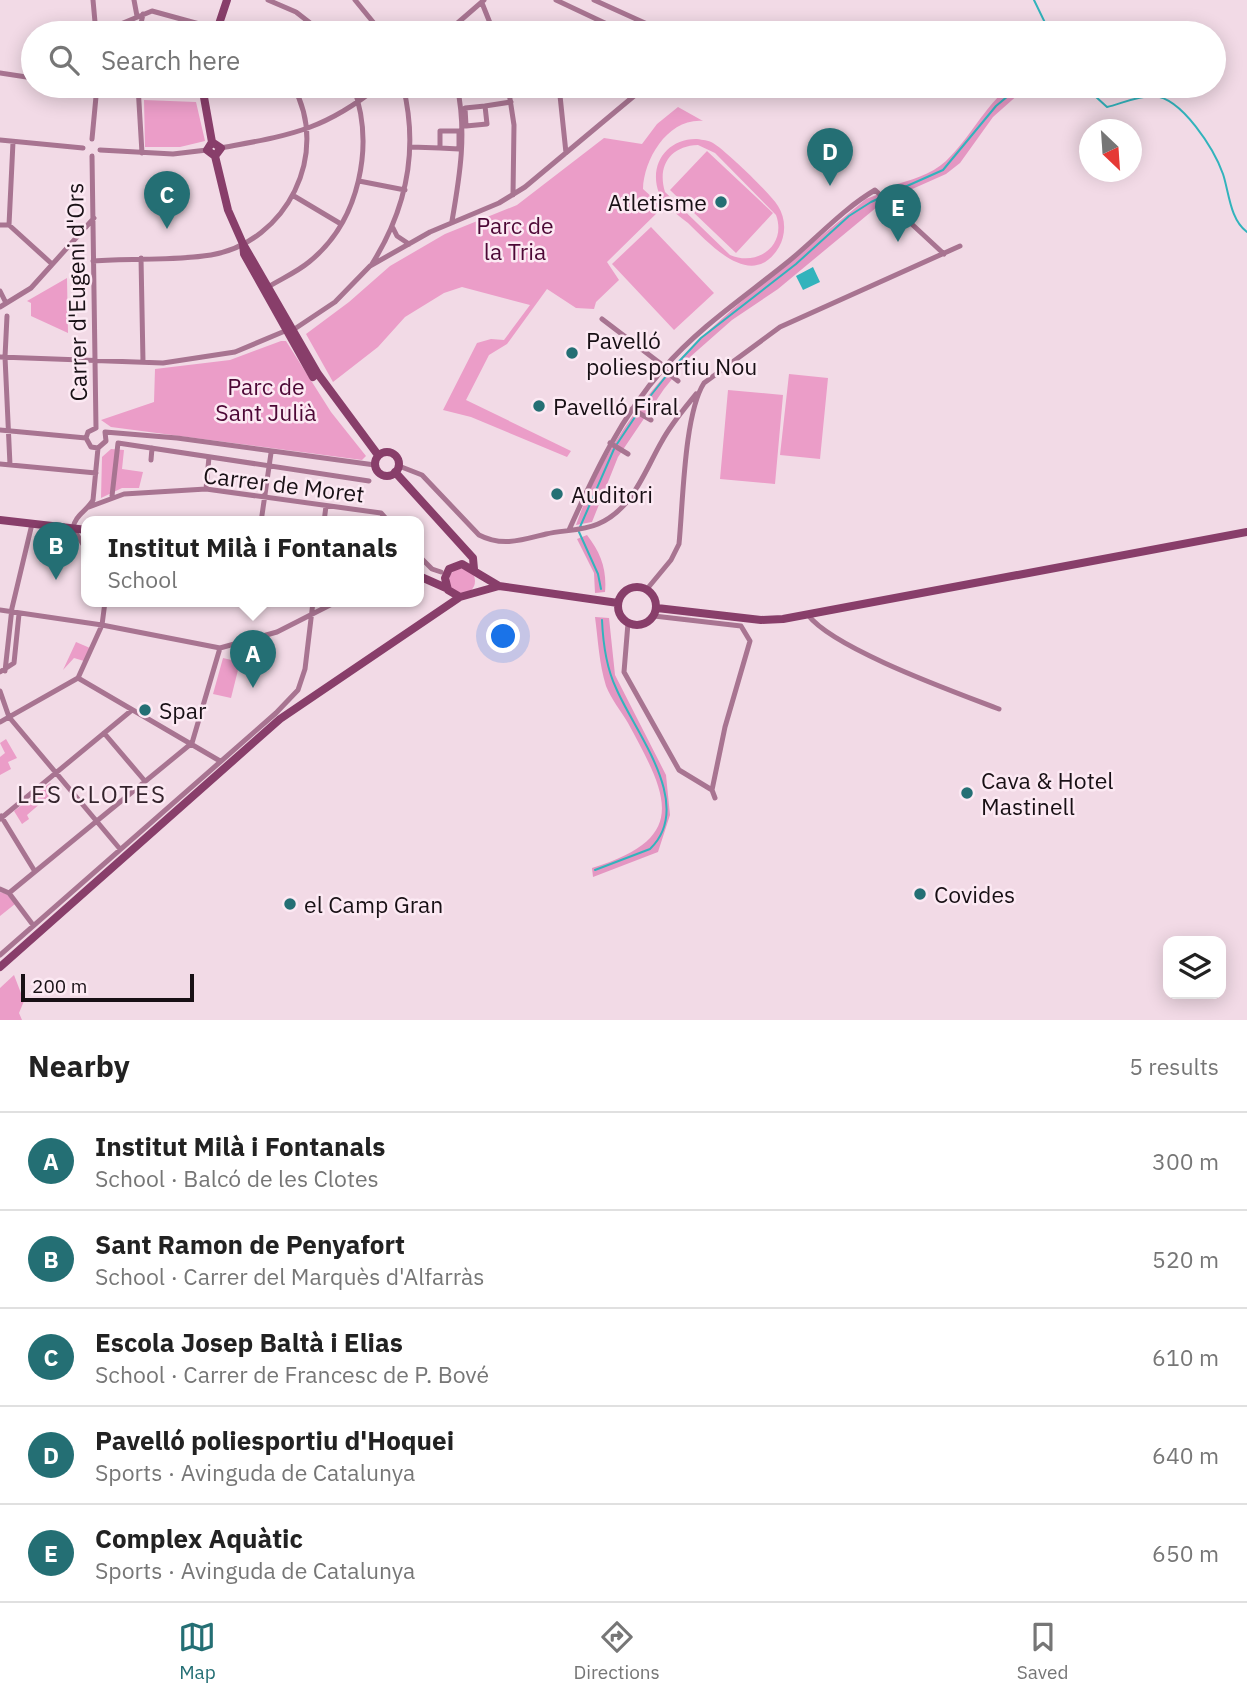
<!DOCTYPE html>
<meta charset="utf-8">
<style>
:root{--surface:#fff;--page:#f2f2f2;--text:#222;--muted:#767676;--line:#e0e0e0;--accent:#246f74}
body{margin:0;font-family:"IBM Plex Sans",sans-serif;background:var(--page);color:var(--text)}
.controls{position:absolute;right:21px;bottom:21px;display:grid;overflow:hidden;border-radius:14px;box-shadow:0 4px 18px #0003}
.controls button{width:63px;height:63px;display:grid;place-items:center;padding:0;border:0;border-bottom:2px solid var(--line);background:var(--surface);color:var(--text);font:35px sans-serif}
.compass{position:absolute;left:1079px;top:119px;width:63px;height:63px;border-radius:50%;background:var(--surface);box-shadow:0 4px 18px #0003;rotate:155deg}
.scale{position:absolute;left:21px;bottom:18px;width:173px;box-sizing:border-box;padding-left:7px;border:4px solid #181015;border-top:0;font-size:19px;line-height:24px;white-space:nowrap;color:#181015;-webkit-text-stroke:5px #fce9f3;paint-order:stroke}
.you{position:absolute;left:504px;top:637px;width:24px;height:24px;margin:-18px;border:5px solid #fff;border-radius:50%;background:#1a73e8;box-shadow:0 0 0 10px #1a73e833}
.badge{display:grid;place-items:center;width:46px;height:46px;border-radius:50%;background:var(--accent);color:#fff;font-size:23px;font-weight:700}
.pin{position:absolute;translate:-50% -58px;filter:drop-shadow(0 2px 4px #0008)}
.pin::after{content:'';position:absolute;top:37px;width:24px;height:21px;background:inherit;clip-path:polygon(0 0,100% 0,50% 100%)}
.popup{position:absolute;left:81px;top:516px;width:343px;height:91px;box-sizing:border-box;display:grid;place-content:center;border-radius:14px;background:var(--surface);filter:drop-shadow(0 2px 5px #0005);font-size:23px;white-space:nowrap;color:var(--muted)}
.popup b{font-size:26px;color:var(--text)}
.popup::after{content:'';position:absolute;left:50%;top:100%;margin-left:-14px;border:14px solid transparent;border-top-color:var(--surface)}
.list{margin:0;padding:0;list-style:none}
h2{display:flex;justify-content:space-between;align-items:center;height:91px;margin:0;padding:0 28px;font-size:30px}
h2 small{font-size:23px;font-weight:400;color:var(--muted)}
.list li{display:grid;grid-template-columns:46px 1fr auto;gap:21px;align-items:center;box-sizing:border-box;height:98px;padding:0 28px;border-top:2px solid var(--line)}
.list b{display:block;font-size:26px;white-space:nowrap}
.list p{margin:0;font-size:23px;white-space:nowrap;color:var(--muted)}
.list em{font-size:23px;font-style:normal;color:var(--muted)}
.icon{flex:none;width:38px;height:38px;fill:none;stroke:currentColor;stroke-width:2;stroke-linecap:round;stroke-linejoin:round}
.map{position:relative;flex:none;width:1247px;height:1020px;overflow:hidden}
.search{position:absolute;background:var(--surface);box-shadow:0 4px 18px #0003;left:21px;right:21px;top:21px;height:77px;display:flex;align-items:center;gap:18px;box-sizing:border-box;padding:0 24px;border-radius:38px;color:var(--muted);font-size:26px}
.sheet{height:581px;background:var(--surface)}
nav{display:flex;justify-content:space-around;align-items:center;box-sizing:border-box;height:98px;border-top:2px solid var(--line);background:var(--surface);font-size:19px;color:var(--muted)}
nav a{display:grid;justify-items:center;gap:4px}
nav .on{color:var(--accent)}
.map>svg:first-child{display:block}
</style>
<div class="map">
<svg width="1247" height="1020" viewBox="0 0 1247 1020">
<rect width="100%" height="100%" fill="#f2dae6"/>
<path fill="#eb9dc8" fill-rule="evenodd" d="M144,100L196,102L205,141L180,147H145Z
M678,107L703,121C668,118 644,159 643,189L663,207L607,262L619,280L596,302L594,309L576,308L547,289L507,344L489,355L466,400L571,451L567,457L471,417L443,410L477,343L491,339L504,340L530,305L462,287L444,293L405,317L378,347L333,382L306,334L349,302L390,266L445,234L517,205L604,138L642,144L657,124Z
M697,139C703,140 708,140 713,143C725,150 771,194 778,206C786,218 786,235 779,247C752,292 710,244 688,223C678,215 664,205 659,193C648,164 668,138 697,139ZM698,145L715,153L776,215C787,245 758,267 730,255L665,192C657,166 670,146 698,145Z
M707,151L773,213L736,253L670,190Z
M651,227L714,293L674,330L612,264Z
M67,278L68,333L31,316V303L27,301Z
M281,341H286L331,412L366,456L362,460L111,427L101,420L154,402L155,369L230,360Z
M789,374L828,378L820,459L780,455Z
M728,390L783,395L775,484L720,479Z
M111,449L124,450L122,469L143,472L139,488H122L101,498L102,457Z
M449 581a13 13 0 1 1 26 0a13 13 0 1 1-26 0Z
M76,642L90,648L84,661L74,658L63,670Z
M223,658L240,662L231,698L213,694Z
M6,739L17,758L8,762L11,769L0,775V757L5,753L0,743Z
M50,783L56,790L27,815L29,819L22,824L14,811Z
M0,892L7,894L15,904L0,916Z
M14,975L24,1001L19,1013L22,1020H0V988Z"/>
<path fill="#e496c2" d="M1010,86H1028L993,117L960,163L946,174L883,202L778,289L732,320L690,357L664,389L618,457L592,522L576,525C628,374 750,297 866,199L892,189L891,186C910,180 931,175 946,161C970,138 984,107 1010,86Z
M587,535C601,553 607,570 605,592L595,593L594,573L577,539Z
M595,617L609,618L615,675L666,775L670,815L658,852L593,877L592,868C689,838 669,798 628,723C621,711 611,699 606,686C599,664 598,639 595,617Z"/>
<path fill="#32b3bc" d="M813,267L820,282L803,290L796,276Z"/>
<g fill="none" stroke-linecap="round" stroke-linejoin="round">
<path stroke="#32b3bc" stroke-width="2" d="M1034,0L1050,33
M1084,86L1107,107C1120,104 1140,95 1154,96C1182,98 1214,149 1223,174C1229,192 1230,220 1247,232
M670,371L701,338L796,264L849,216L871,202L943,170L996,106L1020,86
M640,409L667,375
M617,444L637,414
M580,527L614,449
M579,532L598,574L601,589
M595,870L650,849C696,805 634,731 616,688C606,667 603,643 602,620"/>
<path stroke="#a87491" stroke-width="5" d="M93,0L96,33
M134,0L137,16
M268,0L296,12L323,33
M355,0L382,33
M556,0L626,33
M594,0L667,33
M482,3L494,33
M99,33L152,11L232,33
M139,33L143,14
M446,33L484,0
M0,73L33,78
M138,86L142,153
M508,86L514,125L513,195
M559,86L566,153
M613,86L635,95
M485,106L487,124L466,126L465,108Z
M485,106L511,102
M440,131H459V149L440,148Z
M92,139L97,86
M0,140L83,148
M411,147L440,148
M221,148C290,135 323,131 379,86
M100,150L173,154L207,150
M92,156L96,428
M359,181L405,190
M294,196L341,224
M452,221C460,175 467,132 457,86
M0,225H9L52,264
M9,225L13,142
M393,228L397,236L409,244
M141,258L143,362
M93,261C132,258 173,261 211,255C287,242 331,153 293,86
M372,264C407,208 419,150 403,86
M268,287C281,279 297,272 309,262C360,221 375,145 353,86
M0,291L6,303
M0,307L31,288L94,218
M7,316L5,357L10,465
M602,319L665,367
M293,330L335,302L370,266L430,232L499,203L525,187L646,86
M0,357L163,363L235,352L285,331
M663,369L678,381
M632,409L651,420
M96,428L88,432L86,438L91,447L98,448
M0,430L86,438
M105,432L177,438L375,465
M610,443L628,454
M98,448L106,441L105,432
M151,460L152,448
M0,464L96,473
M399,466L422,475L479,535C502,547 522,540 546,534C563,530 582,531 598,524C633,509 644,472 662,441C671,424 684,409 696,394
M206,489L209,457
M112,496L118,443L369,481
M89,507L124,494L206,489L381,513L389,522
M261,522L271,453
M324,522L326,506
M569,530C595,472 621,417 663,369C699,327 746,296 789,261C818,237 843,209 875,190L944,254
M87,551L73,528C75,515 87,511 93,500L98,448
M419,556L432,569L441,572
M647,589L671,560L679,544C683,504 684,414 704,383L780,327L960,246
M0,610L102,625L220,648L277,632L336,602
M808,615C834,649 955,692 999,709
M654,616L741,626L750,641L725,727L712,790L715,798
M628,623L624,672L679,770L712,790
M5,671L12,608L32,524
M0,672L14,663L19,614
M78,678L220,761
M0,691L9,717L120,849
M0,722L78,678L102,625L105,602
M104,733L144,780
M1,816L34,870
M0,819L132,710
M0,889L9,893L33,925
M9,893L192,743L220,648
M0,955L276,713L298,690L305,669L313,602"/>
<path stroke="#883e6a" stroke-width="8" d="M216,33L227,0
M202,86L212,142
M212,142L221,148L215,156
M212,142L207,150L215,156
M215,156L228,210L243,244L318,374L378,455
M243,244L244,254L313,377
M375 464a12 12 0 1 1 24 0a12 12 0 1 1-24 0Z
M395,472L473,558L474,569
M0,520L87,530
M419,576L446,588
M499,586L460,597L448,590L445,578L449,569L462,564L499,586L618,603
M618 606a19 19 0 1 1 38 0a19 19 0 1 1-38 0Z
M657,608L761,620L783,619L1247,532
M0,967L280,719L460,597"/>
</g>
<g fill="#246f74" stroke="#fce9f3" stroke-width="2.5">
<circle cx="721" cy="202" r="7"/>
<circle cx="572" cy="353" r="7"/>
<circle cx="539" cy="406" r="7"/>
<circle cx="557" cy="494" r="7"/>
<circle cx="145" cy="710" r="7"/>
<circle cx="967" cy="793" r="7"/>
<circle cx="920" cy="894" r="7"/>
<circle cx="290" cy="904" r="7"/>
</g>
<g text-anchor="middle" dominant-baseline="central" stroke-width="5" stroke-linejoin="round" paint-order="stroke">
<g font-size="23" fill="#181015" stroke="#fce9f3" text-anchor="start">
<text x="707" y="202" text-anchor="end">Atletisme</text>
<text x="586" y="340">Pavelló<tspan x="586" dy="26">poliesportiu Nou</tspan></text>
<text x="553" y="406">Pavelló Firal</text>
<text x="571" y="494">Auditori</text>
<text x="159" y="710">Spar</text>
<text x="981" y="780">Cava &amp; Hotel<tspan x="981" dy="26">Mastinell</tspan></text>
<text x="934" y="894">Covides</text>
<text x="304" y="904">el Camp Gran</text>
</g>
<g font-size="23" fill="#4d0836" stroke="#fce9f3">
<text x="515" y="225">Parc de<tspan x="515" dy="26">la Tria</tspan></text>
<text x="266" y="386">Parc de<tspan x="266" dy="26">Sant Julià</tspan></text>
</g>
<g font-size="23" fill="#181015" stroke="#fce9f3">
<text transform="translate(76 292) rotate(-91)">Carrer d'Eugeni d'Ors</text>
<text transform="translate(284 484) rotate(7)">Carrer de Moret</text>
</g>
<g font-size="24" letter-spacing="2" fill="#35242d" stroke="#fce9f3">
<text x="92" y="794">LES CLOTES</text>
</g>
</g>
</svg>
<div class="controls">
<button><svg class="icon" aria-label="layers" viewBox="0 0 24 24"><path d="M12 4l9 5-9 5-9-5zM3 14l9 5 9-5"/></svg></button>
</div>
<svg class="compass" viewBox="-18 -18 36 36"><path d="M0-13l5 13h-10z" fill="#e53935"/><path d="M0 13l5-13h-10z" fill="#767676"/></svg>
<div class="scale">200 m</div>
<div class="you"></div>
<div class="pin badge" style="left:253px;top:688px">A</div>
<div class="popup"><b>Institut Milà i Fontanals</b>School</div>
<div class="pin badge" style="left:56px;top:580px">B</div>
<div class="pin badge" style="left:167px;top:229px">C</div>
<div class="pin badge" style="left:830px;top:186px">D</div>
<div class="pin badge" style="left:898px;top:242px">E</div>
<div class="search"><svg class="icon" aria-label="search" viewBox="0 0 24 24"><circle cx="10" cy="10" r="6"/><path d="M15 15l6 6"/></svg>Search here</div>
</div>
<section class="sheet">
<h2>Nearby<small>5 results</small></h2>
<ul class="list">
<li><span class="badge">A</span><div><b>Institut Milà i Fontanals</b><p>School · Balcó de les Clotes</p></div><em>300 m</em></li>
<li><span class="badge">B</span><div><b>Sant Ramon de Penyafort</b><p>School · Carrer del Marquès d'Alfarràs</p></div><em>520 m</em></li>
<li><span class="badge">C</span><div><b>Escola Josep Baltà i Elias</b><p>School · Carrer de Francesc de P. Bové</p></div><em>610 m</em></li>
<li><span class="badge">D</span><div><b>Pavelló poliesportiu d'Hoquei</b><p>Sports · Avinguda de Catalunya</p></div><em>640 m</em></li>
<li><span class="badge">E</span><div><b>Complex Aquàtic</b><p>Sports · Avinguda de Catalunya</p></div><em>650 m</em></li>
</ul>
</section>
<nav>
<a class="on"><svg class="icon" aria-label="map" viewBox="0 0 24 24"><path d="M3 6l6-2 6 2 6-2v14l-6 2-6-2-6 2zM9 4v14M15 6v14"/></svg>Map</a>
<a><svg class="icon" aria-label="directions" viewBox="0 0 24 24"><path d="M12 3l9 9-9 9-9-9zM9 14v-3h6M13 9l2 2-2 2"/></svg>Directions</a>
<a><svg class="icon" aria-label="saved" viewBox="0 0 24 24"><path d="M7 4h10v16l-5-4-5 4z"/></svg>Saved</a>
</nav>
